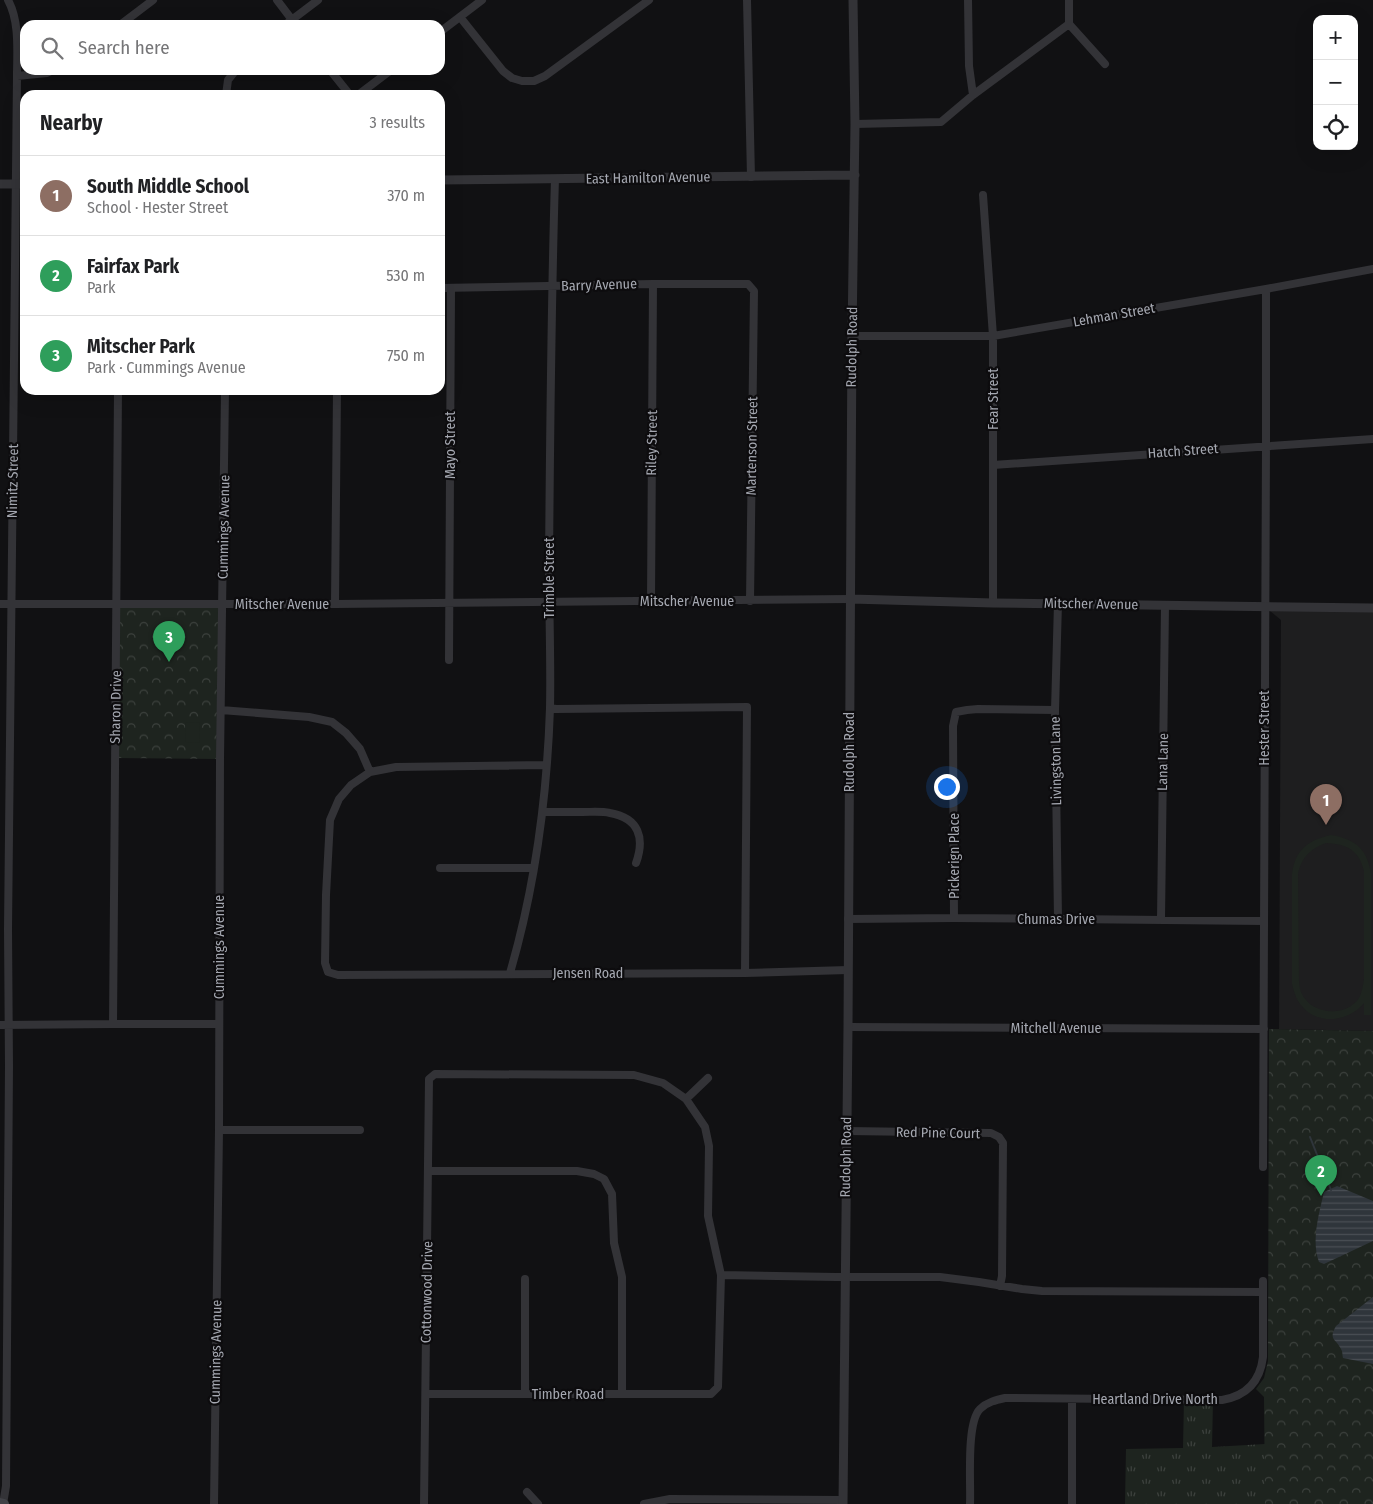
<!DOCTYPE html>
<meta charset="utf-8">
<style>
:root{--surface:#fff;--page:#f6f6f6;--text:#202124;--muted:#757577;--line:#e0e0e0;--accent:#db2777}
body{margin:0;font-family:"Fira Sans Condensed",sans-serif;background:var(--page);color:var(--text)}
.controls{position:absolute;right:15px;top:15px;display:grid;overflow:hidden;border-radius:10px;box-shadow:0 5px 20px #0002}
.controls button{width:45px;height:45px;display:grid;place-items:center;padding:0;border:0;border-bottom:1px solid var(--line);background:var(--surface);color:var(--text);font:25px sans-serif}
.you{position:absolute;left:946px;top:786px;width:18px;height:18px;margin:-12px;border:4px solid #fff;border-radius:50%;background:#1a73e8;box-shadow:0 0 0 8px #1a73e833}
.badge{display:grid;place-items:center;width:32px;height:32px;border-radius:50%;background:var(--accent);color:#fff;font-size:16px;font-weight:700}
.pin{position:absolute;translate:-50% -41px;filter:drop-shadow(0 1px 2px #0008)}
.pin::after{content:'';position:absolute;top:26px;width:18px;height:15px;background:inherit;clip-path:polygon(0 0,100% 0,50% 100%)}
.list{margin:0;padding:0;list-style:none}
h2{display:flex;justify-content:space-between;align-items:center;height:65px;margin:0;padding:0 20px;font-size:21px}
h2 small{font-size:16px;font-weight:400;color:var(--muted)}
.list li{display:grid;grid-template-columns:32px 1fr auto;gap:15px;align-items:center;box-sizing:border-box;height:80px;padding:0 20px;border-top:1px solid var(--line)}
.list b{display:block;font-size:19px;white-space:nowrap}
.list p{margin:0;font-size:16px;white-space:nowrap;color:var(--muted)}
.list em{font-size:16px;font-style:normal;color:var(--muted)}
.icon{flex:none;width:28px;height:28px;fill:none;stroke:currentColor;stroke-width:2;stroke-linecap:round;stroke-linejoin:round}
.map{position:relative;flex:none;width:1373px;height:1504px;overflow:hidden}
.search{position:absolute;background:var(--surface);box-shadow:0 5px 20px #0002;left:20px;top:20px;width:425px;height:55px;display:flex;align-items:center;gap:12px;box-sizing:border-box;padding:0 18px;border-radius:15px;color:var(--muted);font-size:19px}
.panel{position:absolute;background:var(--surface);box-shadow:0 5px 20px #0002;left:20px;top:90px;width:425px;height:305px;border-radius:15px}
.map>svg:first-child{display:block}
</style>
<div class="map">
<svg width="1373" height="1504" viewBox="0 0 1373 1504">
<defs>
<pattern id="grass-tufts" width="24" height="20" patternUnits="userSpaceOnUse" patternTransform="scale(1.25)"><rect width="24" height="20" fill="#1e241f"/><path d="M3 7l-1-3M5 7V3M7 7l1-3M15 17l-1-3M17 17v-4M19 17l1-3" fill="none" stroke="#3c413d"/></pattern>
<pattern id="park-crowns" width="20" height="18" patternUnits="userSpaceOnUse" patternTransform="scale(1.25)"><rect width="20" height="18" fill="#1e241f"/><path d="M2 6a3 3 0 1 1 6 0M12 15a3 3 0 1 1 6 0" fill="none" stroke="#3c413d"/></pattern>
<pattern id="water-rules" width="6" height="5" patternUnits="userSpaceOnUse" patternTransform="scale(1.25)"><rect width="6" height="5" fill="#2f353b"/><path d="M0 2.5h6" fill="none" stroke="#4a4f55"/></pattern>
</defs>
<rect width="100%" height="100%" fill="#111113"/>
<path fill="#1e1e1f" d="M1265,607L1373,608V1031L1279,1029L1281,620Z"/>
<path fill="url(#grass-tufts)" d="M1184,1400H1213L1212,1447L1265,1444V1504H1125L1126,1449L1183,1448Z"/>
<path fill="url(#park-crowns)" d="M223,604L220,759L115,758L117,605Z
M1269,1029L1373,1031V1504H1265L1264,1397L1256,1389L1264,1378L1268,1361Z"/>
<path fill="#1e241f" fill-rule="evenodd" d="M199,722L200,743L186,742L185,723Z
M1331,835C1355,839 1367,849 1371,873V1015H1364V1003C1349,1022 1317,1026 1301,1005C1296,999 1294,992 1292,984V874C1295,850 1308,840 1331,835ZM1326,843C1347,844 1359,850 1364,871V979C1363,986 1362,992 1359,998C1346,1018 1310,1015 1301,992C1300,989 1299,985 1299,981L1298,873C1302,857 1310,849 1326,843Z"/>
<path fill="url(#water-rules)" d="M1337,1186L1373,1201V1241L1324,1264L1319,1262C1311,1240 1319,1214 1324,1192Z
M1373,1297V1364L1343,1358C1342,1355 1343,1352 1341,1349C1336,1339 1328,1340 1336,1326Z"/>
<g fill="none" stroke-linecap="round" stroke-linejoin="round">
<path stroke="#2f353b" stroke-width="2" d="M1310,1137L1331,1190"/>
<path stroke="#333337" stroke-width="8" d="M277,0L296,25
M747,0L751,177
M968,0L969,66L973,95
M460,17L503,71L512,78L522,81H534L545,76L649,0
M1069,24L1105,64
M1069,24V0
M120,25L153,0
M285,25L318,0
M440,32L482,0
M330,70L350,95
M17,76L47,73L53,70
M226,95L228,80L236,70
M358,95L391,70
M855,124L941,122L973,95L1069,24
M983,195L993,336V603
M440,288L653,284H748L754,291L750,601
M852,336H993L1266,289L1373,269
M993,465L1373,439
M651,601L653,284
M1058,603L1055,710L1058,919
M0,604H335L851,599
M335,604L337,390
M449,660L451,288
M550,708L556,709L747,707L745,973
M221,710L309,717L332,722L346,733L360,749L370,772
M546,765L396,767L370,772L351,785L339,799L330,820L326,895L325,963L328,972L338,975L745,973L848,970
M543,812C556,812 569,812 583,812C592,812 601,811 610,813C639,818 645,838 636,863
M440,868H534
M954,918L953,726L956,712L967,710L978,709L1055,710
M848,919L954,918L1264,921
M1161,920L1165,605
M510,973C535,887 547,798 550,708C551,660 549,612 549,564C550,436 551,308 555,179
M113,1024C115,812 117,601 118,390
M0,1025L113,1024H218
M848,1027L1264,1029
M686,1099L708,1078
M219,1130H360
M847,1131L991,1133L999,1137L1003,1143L1002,1276L1000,1286
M1263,1167L1266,445V289
M428,1171H577L594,1174L604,1179L612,1194L614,1243L622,1277V1394
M721,1275L836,1277H940L979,1282L1022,1289L1042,1291L1263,1292
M525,1394V1279
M527,1492L538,1504
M3,1504L6,1486L9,1066L8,929L17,76C17,52 20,22 8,0
M214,1504L219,1130L220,759L225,390
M424,1504L429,1079L435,1074L634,1075L663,1083L686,1099L705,1127L709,1146L708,1216L721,1275L718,1387L711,1394H426
M644,1504L670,1499L843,1500
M970,1504C971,1483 966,1423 980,1409C987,1402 996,1400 1005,1398L1222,1400C1246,1396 1260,1382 1263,1357V1281
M1072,1504V1399"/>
<path stroke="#333337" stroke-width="9" d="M440,180L855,175
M0,184H25
M851,599L993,603L1373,608
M843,1504L848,1027L852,336L855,124L853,0"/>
<path stroke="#414247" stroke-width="10" d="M0,1503L4,1504"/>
</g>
<g text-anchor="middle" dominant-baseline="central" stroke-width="4.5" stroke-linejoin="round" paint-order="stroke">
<g font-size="14" fill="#a5a8b1" stroke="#0d0c0e">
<text transform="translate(648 178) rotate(-1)">East Hamilton Avenue</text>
<text transform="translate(599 285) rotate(-2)">Barry Avenue</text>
<text transform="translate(1114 315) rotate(-10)">Lehman Street</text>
<text transform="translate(852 347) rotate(-89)">Rudolph Road</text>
<text transform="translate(993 399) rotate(-90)">Fear Street</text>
<text transform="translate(652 443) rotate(-89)">Riley Street</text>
<text transform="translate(450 445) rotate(-90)">Mayo Street</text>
<text transform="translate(752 446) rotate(-89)">Martenson Street</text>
<text transform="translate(1183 451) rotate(-4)">Hatch Street</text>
<text transform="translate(13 481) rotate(-89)">Nimitz Street</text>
<text transform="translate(224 527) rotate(-89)">Cummings Avenue</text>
<text transform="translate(549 578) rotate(-90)">Trimble Street</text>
<text x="687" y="601">Mitscher Avenue</text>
<text x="282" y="604">Mitscher Avenue</text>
<text transform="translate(1091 604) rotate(1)">Mitscher Avenue</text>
<text transform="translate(116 707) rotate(-89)">Sharon Drive</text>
<text transform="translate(1264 728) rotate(-90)">Hester Street</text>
<text transform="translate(849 752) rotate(-90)">Rudolph Road</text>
<text transform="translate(1056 761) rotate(-91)">Livingston Lane</text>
<text transform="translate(1163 762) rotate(-89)">Lana Lane</text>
<text transform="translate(954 856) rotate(-90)">Pickerign Place</text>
<text x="1056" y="919">Chumas Drive</text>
<text transform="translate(219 947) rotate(-90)">Cummings Avenue</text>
<text x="588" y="973">Jensen Road</text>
<text x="1056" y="1028">Mitchell Avenue</text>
<text transform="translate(938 1133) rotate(1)">Red Pine Court</text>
<text transform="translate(846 1157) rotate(-89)">Rudolph Road</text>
<text transform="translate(427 1292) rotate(-89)">Cottonwood Drive</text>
<text transform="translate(216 1352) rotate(-89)">Cummings Avenue</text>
<text x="568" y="1394">Timber Road</text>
<text x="1155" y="1399">Heartland Drive North</text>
</g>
</g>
</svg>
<div class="controls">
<button>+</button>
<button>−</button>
<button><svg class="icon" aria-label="locate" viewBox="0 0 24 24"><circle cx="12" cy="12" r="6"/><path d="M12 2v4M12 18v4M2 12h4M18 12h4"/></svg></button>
</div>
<div class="you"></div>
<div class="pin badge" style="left:1326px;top:825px;background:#8d6e63">1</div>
<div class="pin badge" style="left:1321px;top:1196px;background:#2e9e5b">2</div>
<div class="pin badge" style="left:169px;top:662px;background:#2e9e5b">3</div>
<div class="search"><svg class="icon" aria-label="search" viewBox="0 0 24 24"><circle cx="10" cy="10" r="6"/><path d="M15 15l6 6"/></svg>Search here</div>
<section class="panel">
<h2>Nearby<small>3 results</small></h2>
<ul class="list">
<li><span class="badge" style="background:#8d6e63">1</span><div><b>South Middle School</b><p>School · Hester Street</p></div><em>370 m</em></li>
<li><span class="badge" style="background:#2e9e5b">2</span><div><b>Fairfax Park</b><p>Park</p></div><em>530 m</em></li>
<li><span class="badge" style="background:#2e9e5b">3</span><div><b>Mitscher Park</b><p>Park · Cummings Avenue</p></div><em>750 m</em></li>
</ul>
</section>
</div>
